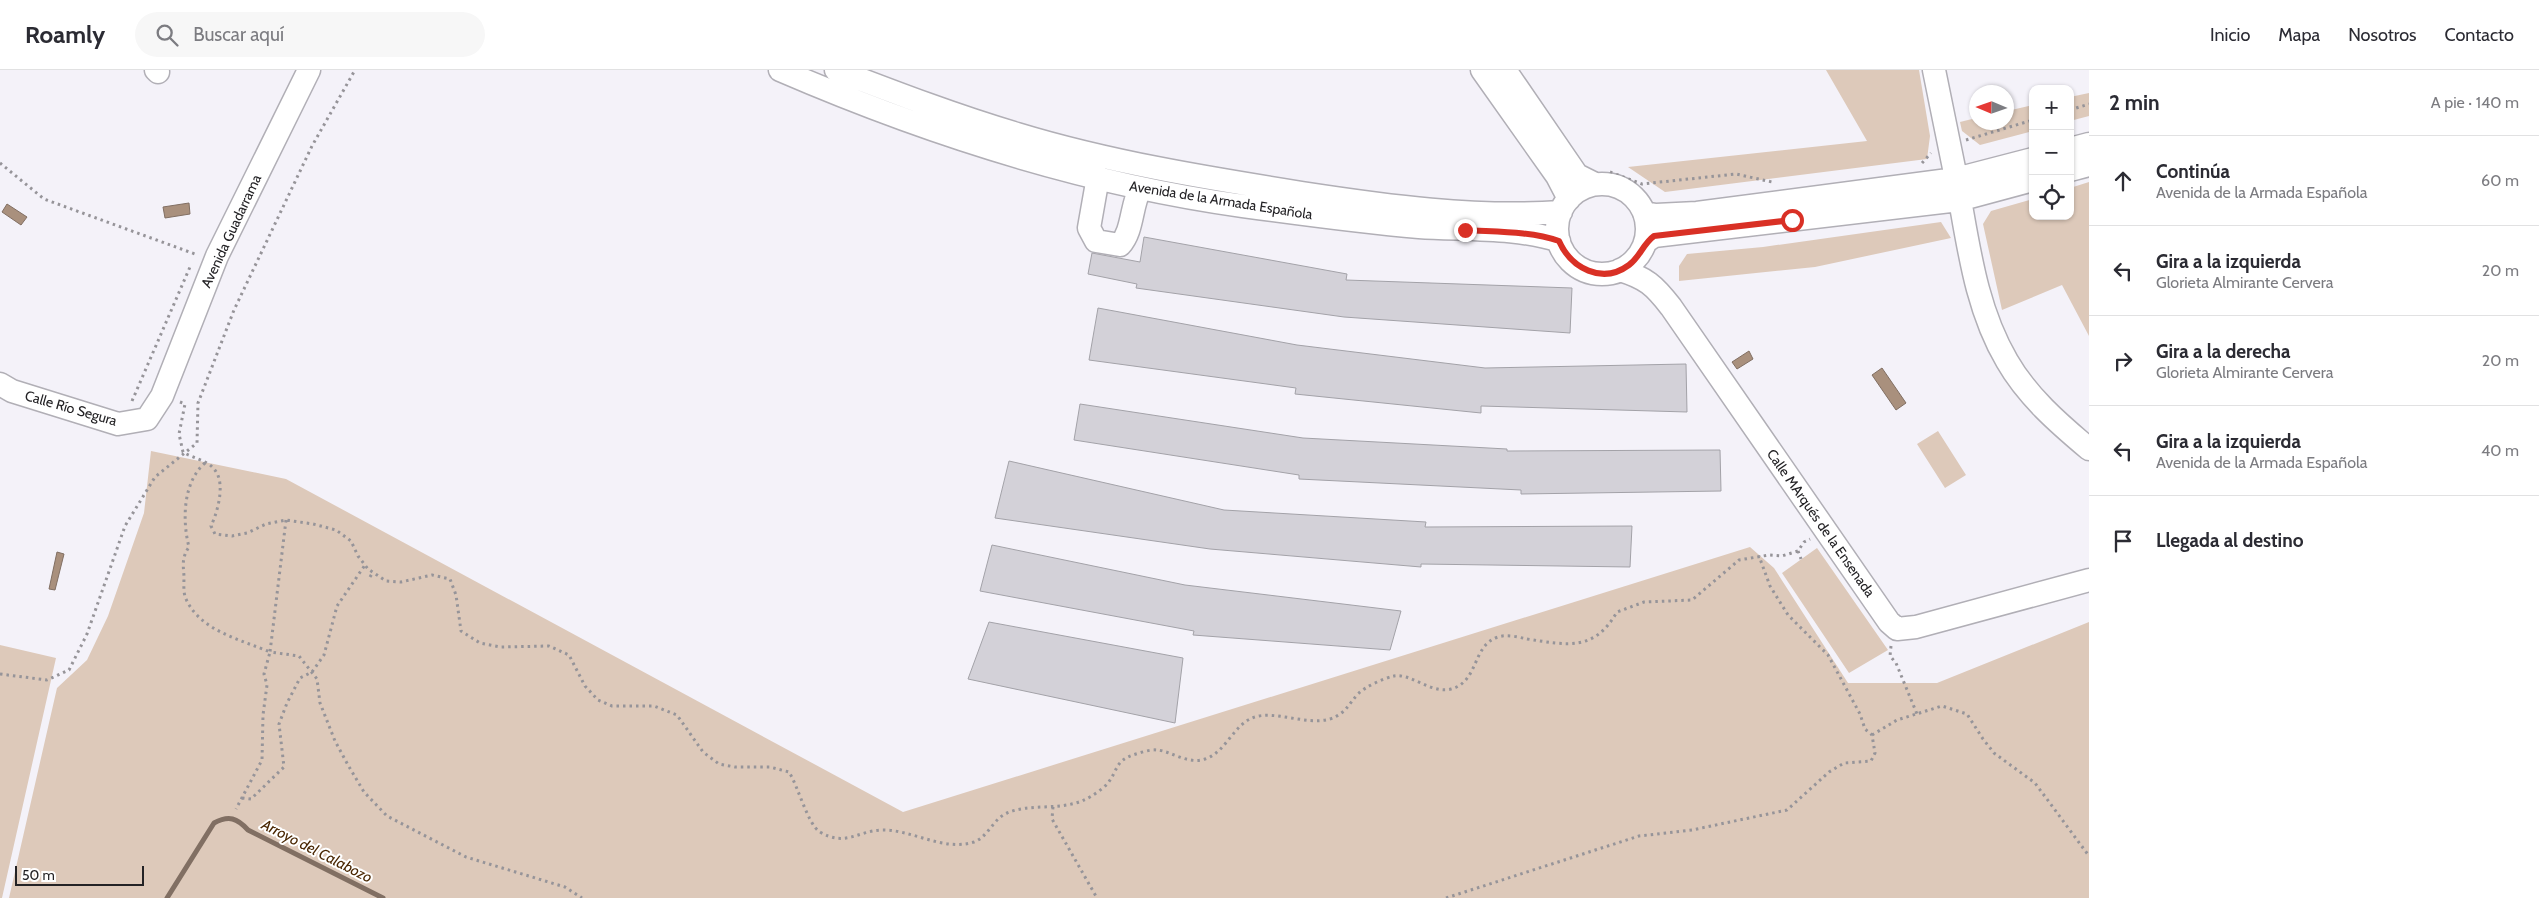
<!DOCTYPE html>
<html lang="es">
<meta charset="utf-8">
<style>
:root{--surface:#fff;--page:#f7f7f7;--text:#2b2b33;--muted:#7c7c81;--line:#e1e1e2}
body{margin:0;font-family:Cabin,sans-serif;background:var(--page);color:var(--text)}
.controls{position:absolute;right:15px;top:15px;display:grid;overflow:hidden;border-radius:10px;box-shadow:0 1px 4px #0004}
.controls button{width:45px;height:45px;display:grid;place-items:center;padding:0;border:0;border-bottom:1px solid var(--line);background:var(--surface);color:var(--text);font:25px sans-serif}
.compass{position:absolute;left:1969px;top:15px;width:45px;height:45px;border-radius:50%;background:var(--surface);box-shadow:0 1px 4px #0004;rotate:272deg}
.scale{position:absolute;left:15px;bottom:12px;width:129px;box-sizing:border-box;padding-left:5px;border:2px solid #232225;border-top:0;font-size:14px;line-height:18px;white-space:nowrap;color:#232225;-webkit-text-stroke:4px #fff;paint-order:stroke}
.stop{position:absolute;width:15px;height:15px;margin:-11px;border:4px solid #d93025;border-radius:50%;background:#fff}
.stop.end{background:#d93025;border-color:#fff;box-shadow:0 1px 5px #0008}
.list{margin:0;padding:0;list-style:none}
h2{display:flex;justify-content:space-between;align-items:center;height:65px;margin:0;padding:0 20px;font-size:21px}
h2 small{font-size:16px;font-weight:400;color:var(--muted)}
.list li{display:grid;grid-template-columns:32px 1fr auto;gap:15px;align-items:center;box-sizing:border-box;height:90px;padding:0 20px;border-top:1px solid var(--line)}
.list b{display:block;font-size:19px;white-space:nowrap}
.list p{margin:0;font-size:16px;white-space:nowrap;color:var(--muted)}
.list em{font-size:16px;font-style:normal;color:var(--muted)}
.icon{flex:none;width:28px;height:28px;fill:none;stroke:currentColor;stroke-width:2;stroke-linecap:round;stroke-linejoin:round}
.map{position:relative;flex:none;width:2089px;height:828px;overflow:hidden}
header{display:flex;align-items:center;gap:30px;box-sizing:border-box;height:70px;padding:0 25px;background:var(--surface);border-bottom:1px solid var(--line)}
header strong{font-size:24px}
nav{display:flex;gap:28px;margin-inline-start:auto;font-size:18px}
.search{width:350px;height:45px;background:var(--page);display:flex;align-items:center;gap:12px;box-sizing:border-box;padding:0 18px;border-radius:28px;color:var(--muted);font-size:19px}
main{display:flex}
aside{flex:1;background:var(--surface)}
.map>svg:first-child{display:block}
</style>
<header>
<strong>Roamly</strong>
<div class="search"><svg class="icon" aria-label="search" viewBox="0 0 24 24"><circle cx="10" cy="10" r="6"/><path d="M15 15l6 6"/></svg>Buscar aquí</div>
<nav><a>Inicio</a><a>Mapa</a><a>Nosotros</a><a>Contacto</a></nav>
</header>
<main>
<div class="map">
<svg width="2089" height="828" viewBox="0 0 2089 828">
<rect width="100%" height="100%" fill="#f4f2f9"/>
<path fill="#ddc9ba" d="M1826,0H1919L1930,66L1927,89L1665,122L1628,97L1867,71Z
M2089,23V46L2070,51V27Z
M2033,35V61L1980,75L1962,61L1960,52L1976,48V52H2006L2007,41Z
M2089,112V266L2062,215L2002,240L1983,154L1991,141L2033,129V146H2070V118Z
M1941,152L1951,168L1815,197L1679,211V196L1687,184L1763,177Z
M1938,361L1966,405L1945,418L1917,374Z
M151,381L286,409L903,742L1750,477L1774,498L1848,613H1937L2089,552V828H9L57,618L87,590L108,546L144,443Z
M1817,478L1888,580L1849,603L1782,503Z
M0,575L56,588L2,828H0Z"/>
<path fill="#a9907d" stroke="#816f63" d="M189,133L190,144L165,148L163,137Z
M7,134L27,147L21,155L2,142Z
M1749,281L1753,289L1737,299L1732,292Z
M1882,298L1906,333L1896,340L1872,305Z
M57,482L64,484L55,520L49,519Z"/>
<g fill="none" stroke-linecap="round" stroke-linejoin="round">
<path stroke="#816f63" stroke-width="5" d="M167,828L214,753C229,745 237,748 248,760L383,828"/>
</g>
<path fill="#d3d1d8" stroke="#a3a2a8" d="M1144,167L1347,204L1346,210L1572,218L1570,263L1344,247L1136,218L1137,214L1088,204L1092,183L1140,192Z
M1098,238L1297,275L1485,298L1686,294L1687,342L1481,336V343L1295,324L1296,318L1089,290Z
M1080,334L1303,368L1507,379V381L1720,380L1721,421L1521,424V420L1299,409V405L1074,370Z
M1009,391L1224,440L1426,452L1425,457L1632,456L1630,497L1421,494V497L1210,479L995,448Z
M992,475L1185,515L1401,541L1390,580L1193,565L1194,561L980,521Z
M989,552L1183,588L1175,653L968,609Z"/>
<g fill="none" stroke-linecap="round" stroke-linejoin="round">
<defs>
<path id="minor" d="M156,0L158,2
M780,0C926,63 1085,114 1243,136C1301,144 1360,152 1419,157C1461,160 1520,157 1559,171
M836,0C896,23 956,46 1017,64C1109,92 1207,108 1302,123C1387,136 1475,148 1561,142
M1482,0L1557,106L1569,129
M1505,0L1577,105L1595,114
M1934,0C1941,36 1949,72 1956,108C1968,170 1974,235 2007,291C2027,326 2058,353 2089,379
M2070,79L2089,74
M2070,100L2089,95
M1098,107L1089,158L1096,171L1120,175C1133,161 1131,136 1140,119
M1557 159a45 45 0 1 1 90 0a45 45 0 1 1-90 0Z
M1644,143L1656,145L1697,143L1956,109L2033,89
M1645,172L1654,166L1959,130L2033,110
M1620,200C1646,208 1654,215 1671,237L1889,552L1897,559L1916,557L2089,510
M0,314L12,321L118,354L147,349L162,326L217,186L309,0"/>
</defs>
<use href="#minor" stroke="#b1afb6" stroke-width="25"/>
<path stroke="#969499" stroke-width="3" stroke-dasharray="2.5 4" stroke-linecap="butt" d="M2070,40L2089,34
M1966,70L2033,50
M0,93L44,129L195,184
M1922,93L1931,83
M1610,102L1642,114L1736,104L1772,112
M132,331L190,197
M180,332L185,334L179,364L183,382C192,388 207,390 214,399C226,412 218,441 211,456L215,464L232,466L247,463L266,454L286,450L313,454L336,460L351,471L358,486L368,499L386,511L401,512L432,505L450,509L456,525L461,561L480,573L500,577L549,576L569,585L585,616L598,630L612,636H654L677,645L703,682L719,694L735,697H770L789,702C798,716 808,755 820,762C845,777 858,761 881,760C912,759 943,782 974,772C988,767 993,749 1007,743C1030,733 1060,741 1084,730C1091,727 1103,719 1108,713C1118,700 1115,691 1133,685C1139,683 1151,679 1157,680C1171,681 1188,695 1205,689C1225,683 1233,656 1252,648C1273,639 1306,656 1330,649C1347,643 1348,634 1359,623C1365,617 1384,608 1394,606C1411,603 1431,624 1451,619C1479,612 1472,575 1498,567C1507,564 1518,567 1527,569C1567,575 1594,582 1617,542L1644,532L1692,530L1739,490L1769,485L1782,486L1798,481L1804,472L1810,469
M205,393C183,412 182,450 189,477C182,487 183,494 184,506C184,513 183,523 186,529C200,561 242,570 270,582L264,604L267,615L263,645L262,690L236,739
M286,450L270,582L299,586L317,609L320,633L335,671L348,695L364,722L387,746L466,787L565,817L582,828
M1798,481L1801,489
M370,507L373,502
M1891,576L1890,586L1896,593L1917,644
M0,604L47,610L69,600L87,564L125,456L155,407L197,373L198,333L234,240L312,76L355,0
M1872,665L1897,650L1942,636L1967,644L1983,669L1994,683L2035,713L2089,786
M242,728L251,729L284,697L279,654L287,633L300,608L312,602L324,585L337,536L365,495
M1053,737L1052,749L1097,828
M1446,828L1639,766L1692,760L1787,740L1829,702L1844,693L1871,691L1875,683L1872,665L1865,659L1860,644L1828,585L1788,545L1770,516L1759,486"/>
<use href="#minor" stroke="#fff" stroke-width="22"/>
</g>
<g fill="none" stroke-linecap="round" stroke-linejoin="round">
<path stroke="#d93025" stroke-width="6" d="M1465,160C1496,162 1530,161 1559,171C1571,198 1602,215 1629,195C1640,187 1643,174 1654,166L1792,150"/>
</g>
<g text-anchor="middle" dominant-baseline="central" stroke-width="4" stroke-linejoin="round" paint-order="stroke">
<g font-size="14" fill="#232225" stroke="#fff">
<text transform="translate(1221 130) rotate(9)">Avenida de la Armada Española</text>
<text transform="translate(231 161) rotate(-65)">Avenida Guadarrama</text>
<text transform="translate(71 338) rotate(16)">Calle Río Segura</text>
<text transform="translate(1821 453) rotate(55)">Calle MArqués de la Ensenada</text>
</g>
<g font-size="15" font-style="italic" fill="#492602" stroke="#fff">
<text transform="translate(317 781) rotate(27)">Arroyo del Calabozo</text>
</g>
</g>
</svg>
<div class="controls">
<button>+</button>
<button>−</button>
<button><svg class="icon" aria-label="locate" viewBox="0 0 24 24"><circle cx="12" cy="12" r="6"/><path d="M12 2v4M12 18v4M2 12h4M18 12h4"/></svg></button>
</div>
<svg class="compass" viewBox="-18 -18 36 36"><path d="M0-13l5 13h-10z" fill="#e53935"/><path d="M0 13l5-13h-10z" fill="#7c7c81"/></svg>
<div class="scale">50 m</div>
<div class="stop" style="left:1792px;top:150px"></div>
<div class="stop end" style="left:1465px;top:160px"></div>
</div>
<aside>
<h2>2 min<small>A pie · 140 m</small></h2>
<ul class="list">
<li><svg class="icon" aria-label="ahead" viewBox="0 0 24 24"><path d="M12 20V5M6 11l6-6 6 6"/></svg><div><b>Continúa</b><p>Avenida de la Armada Española</p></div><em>60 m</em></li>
<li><svg class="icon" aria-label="left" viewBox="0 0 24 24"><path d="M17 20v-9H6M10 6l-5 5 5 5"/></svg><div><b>Gira a la izquierda</b><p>Glorieta Almirante Cervera</p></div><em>20 m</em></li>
<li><svg class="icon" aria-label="right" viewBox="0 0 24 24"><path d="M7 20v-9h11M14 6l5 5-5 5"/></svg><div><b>Gira a la derecha</b><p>Glorieta Almirante Cervera</p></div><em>20 m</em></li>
<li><svg class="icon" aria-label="left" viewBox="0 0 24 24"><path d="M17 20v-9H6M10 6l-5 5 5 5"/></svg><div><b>Gira a la izquierda</b><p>Avenida de la Armada Española</p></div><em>40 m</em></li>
<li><svg class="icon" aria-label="arrive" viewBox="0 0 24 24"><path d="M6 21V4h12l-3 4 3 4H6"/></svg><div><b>Llegada al destino</b></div></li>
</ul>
</aside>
</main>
